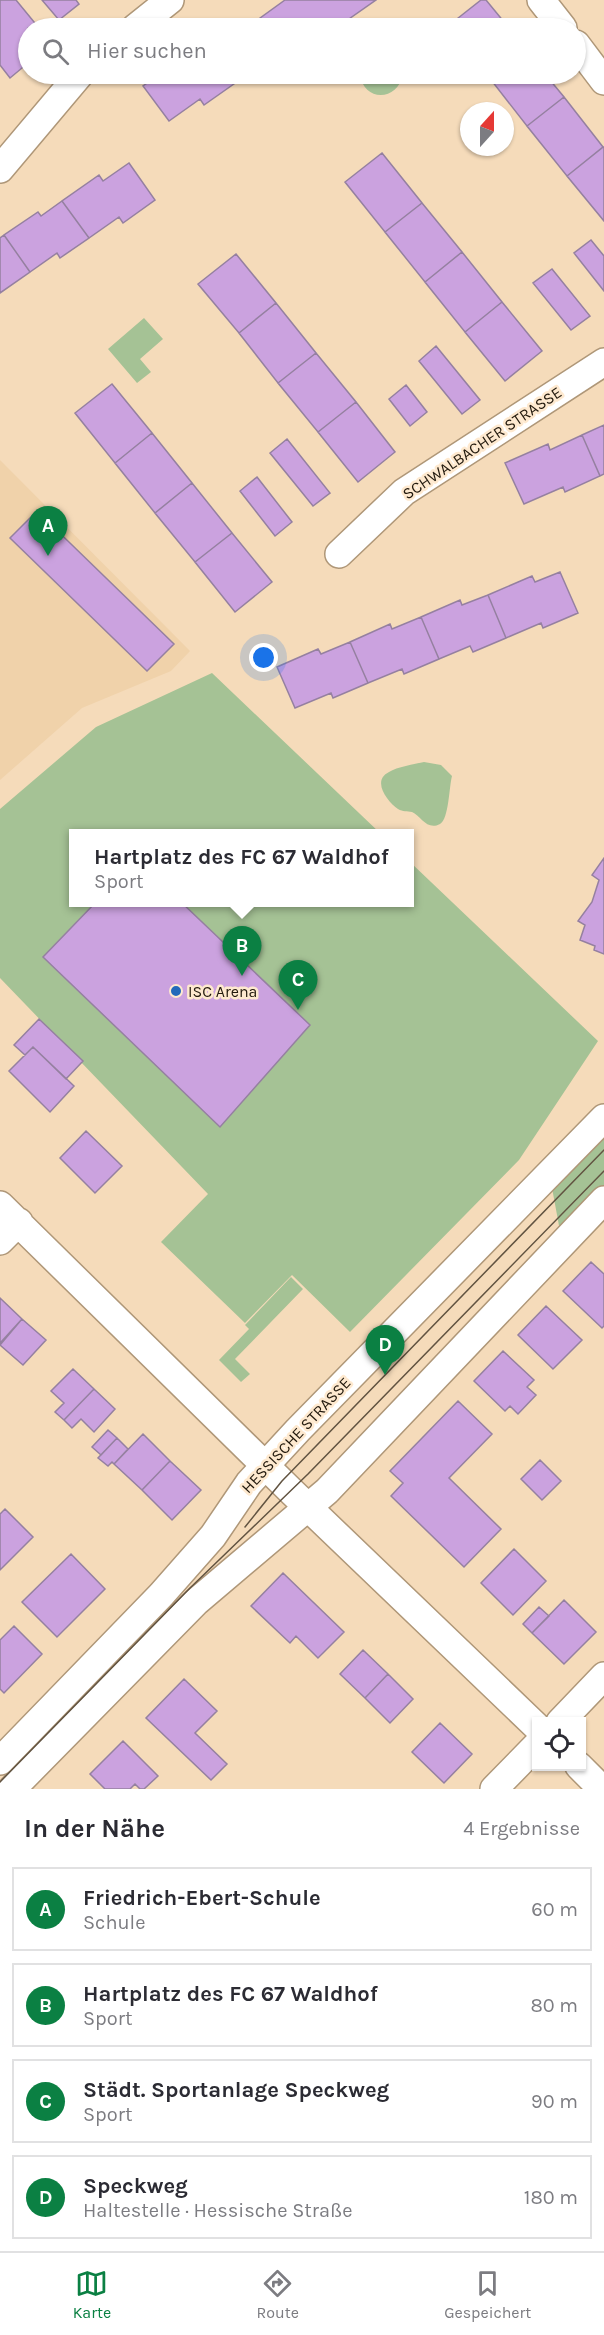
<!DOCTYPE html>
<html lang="de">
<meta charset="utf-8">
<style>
:root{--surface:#fff;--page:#f2f2f3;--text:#2b2b33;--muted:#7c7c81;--line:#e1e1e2;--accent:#0b8043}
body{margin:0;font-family:Karla,sans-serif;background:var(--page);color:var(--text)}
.controls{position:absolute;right:18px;bottom:18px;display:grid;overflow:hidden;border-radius:0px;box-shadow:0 2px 4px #0004}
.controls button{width:54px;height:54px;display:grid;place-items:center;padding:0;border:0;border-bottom:2px solid var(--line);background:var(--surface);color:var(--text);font:30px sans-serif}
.compass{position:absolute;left:460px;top:102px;width:54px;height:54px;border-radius:50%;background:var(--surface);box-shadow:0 2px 4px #0004;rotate:21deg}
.you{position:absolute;left:264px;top:658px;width:21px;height:21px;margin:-15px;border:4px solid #fff;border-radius:50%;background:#1a73e8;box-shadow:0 0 0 9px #1a73e833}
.badge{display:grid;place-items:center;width:39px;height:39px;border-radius:50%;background:var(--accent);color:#fff;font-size:20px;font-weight:700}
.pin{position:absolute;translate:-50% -50px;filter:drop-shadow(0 2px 3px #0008)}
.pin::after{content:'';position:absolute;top:32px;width:21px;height:18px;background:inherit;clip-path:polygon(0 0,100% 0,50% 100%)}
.popup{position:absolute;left:69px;top:829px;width:345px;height:78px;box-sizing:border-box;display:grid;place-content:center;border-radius:0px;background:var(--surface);filter:drop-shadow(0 2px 4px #0005);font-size:20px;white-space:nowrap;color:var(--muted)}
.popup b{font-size:22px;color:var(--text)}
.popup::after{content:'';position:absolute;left:50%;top:100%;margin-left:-12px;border:12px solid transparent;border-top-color:var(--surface)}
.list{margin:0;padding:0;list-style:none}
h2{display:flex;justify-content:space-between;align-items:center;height:78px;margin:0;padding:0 24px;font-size:26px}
h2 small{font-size:20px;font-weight:400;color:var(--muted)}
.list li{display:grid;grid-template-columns:39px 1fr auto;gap:18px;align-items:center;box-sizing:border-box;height:84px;margin:0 12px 12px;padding:0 12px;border:2px solid var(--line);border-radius:0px}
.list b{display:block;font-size:22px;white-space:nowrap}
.list p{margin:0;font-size:20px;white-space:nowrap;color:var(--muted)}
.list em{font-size:20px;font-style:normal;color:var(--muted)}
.icon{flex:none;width:33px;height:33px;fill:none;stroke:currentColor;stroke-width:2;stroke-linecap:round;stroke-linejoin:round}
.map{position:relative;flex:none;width:604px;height:1789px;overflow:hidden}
.search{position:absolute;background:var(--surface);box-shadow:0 2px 4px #0004;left:18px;right:18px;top:18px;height:66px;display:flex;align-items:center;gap:15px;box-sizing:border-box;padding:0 21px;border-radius:33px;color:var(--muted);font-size:22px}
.sheet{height:462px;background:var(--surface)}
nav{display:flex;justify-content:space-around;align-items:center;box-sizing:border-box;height:84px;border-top:2px solid var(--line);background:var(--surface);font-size:16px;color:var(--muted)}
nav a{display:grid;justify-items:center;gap:3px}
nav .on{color:var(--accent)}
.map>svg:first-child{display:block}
</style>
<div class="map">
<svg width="604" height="1789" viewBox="0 0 604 1789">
<rect width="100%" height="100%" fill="#f5dbba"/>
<path fill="#f0d2aa" d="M0,460L190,651L171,671L82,708L0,780Z"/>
<path fill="#a5c295" d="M360,74H403C398,102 363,102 360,74Z
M144,318L163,339L140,359L151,372L137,383L108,349Z
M212,673L380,833L74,834V902H410V862L598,1041L519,1160L350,1332L292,1275L245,1323L161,1242L208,1194L0,978V809L96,727Z
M424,762L441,765L452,776C449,787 449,819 440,824C427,831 421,816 412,812C407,811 403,812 398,809C388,802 371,781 389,772C397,767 414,764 424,762Z
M604,1136V1186L560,1231L552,1188Z
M291,1277L303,1289L235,1359L250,1374L241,1382L219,1360L249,1329L245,1325Z"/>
<path fill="#cba2df" stroke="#9580a0" stroke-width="1.5" d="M0,0H16L39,28H28V63L10,78L0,65Z
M42,0H76L79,4L59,20Z
M285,0H376L336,28H333L330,24L324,28H234L245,20L249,26Z
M481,0H486L509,28H450L448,26Z
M160,74H248L204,105L200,99L169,121L143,86Z
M491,74H545L564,97L527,126L488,76Z
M564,97L603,147L567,176L527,126Z
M603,147H604V221L567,176Z
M382,153L422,203L385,232L345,182Z
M129,163L155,200L123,223L119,217L89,238L62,201L99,175L103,181Z
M62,201L89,238L60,258L57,253L30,272L4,235L38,212L41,216Z
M422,203L462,252L425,282L385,232Z
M4,235L30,272L0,293V238Z
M591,240L604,256V291L574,253Z
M462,252L502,302L465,332L425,282Z
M236,254L276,303L239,333L198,284Z
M552,269L590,316L571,330L533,283Z
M502,302L542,351L505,381L465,332Z
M276,303L316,353L278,383L239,333Z
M436,346L480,400L462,414L419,361Z
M316,353L356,402L318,432L278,383Z
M112,384L152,433L115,463L75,413Z
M406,385L427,412L410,426L389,399Z
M356,402L395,452L358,482L318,432Z
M604,425V474L600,476L582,435Z
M152,433L192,483L155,513L115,463Z
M582,435L600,476L565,492L563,487L524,504L505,463L548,444L550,450Z
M287,439L330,493L313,506L270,453Z
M257,477L292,522L275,536L240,491Z
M192,483L232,533L195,562L155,513Z
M37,511L174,644L147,671L10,538Z
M232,533L272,582L235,612L195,562Z
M560,572L578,613L543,628L541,623L506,638L488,595L532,576L535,582Z
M488,595L506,638L473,652L470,646L439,659L421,617L460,600L462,605Z
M421,617L439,659L404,674L402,669L368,683L350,642L390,624L392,629Z
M350,642L368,683L333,698L331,693L295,708L277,667L318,649L321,654Z
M604,858V954L594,950L595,946L580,940L585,925L578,921L592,902L599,880L592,875Z
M96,902H181L310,1025L220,1127L43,957Z
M39,1019L83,1061L66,1079L33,1047L25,1055L14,1045Z
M33,1047L74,1086L50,1112L9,1071Z
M86,1131L122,1166L95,1193L60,1158Z
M591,1262L604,1274V1326L602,1328L563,1291Z
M0,1298L22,1319L0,1343Z
M546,1306L582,1340L553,1369L518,1335Z
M22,1319L46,1340L23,1365L0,1345Z
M503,1351L534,1380L527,1387L536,1395L518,1414L510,1406L505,1411L474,1381Z
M73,1369L94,1389L64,1420L55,1412L64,1403L51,1391Z
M94,1389L115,1409L94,1432L81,1419L72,1428L64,1420Z
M458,1401L492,1434L449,1478L501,1529L464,1567L391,1496L403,1483L390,1471Z
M108,1430L117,1438L101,1455L92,1447Z
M143,1434L170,1461L142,1490L114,1464Z
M117,1438L128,1449L114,1464L112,1462L108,1466L98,1458Z
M540,1460L561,1481L542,1500L521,1479Z
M170,1461L201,1490L172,1520L142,1490Z
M5,1509L33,1537L0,1570V1514Z
M514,1549L546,1581L513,1615L481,1583Z
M71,1554L105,1589L57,1637L22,1602Z
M283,1573L344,1632L318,1658L296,1636L290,1643L251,1606Z
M564,1600L596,1632L564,1664L532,1633Z
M539,1607L549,1616L532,1633L523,1624Z
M14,1626L42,1654L4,1693L0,1689V1640Z
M363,1650L388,1674L365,1698L340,1674Z
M388,1674L413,1699L390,1723L365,1698Z
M184,1679L217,1711L195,1733L227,1764L211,1780L146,1718Z
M440,1723L472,1754L444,1783L412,1752Z
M123,1741L158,1776L144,1789H140L135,1784L130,1789H105L90,1774Z"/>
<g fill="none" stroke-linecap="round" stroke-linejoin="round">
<defs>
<path id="minor" d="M541,0L563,28
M135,28L170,0
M576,44L604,81
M0,169L80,74
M339,554L404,492L604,362
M0,1205L291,1491L536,1726
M0,1241L19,1222
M560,1722L604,1676
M0,1761L161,1595L213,1536L249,1483L298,1430L604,1118
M579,1766L602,1789
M12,1789L196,1602L327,1491L604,1200
M494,1789L536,1746"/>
</defs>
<use href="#minor" stroke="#af9778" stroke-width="30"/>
<use href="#minor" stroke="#fff" stroke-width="27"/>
<path stroke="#615341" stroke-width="1.5" d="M245,1527L282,1481L604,1150
M0,1782L190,1588L308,1474L604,1171"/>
</g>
<circle fill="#2269ba" stroke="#fee9cf" stroke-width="2" cx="176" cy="991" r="6"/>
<g text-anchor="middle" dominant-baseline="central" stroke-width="5" stroke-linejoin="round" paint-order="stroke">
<g font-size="16" fill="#22190d" stroke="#fee9cf">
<text transform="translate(482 443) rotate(-34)">SCHWALBACHER STRASSE</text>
<text transform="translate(296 1435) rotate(-47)">HESSISCHE STRASSE</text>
</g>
<g font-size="16" fill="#22190d" stroke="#fee9cf" text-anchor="start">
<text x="188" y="991">ISC Arena</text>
</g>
</g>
</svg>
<div class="controls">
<button><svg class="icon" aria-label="locate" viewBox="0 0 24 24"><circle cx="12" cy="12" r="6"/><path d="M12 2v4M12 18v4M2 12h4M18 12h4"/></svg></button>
</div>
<svg class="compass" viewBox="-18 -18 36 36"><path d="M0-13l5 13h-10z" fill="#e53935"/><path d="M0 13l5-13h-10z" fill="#7c7c81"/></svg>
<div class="you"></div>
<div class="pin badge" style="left:48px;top:556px">A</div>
<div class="pin badge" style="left:242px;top:976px">B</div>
<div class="popup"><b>Hartplatz des FC 67 Waldhof</b>Sport</div>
<div class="pin badge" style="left:298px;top:1010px">C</div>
<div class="pin badge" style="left:385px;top:1375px">D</div>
<div class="search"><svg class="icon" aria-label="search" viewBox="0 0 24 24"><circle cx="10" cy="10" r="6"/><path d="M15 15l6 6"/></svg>Hier suchen</div>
</div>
<section class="sheet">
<h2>In der Nähe<small>4 Ergebnisse</small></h2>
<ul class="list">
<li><span class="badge">A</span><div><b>Friedrich-Ebert-Schule</b><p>Schule</p></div><em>60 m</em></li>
<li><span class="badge">B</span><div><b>Hartplatz des FC 67 Waldhof</b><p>Sport</p></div><em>80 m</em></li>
<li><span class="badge">C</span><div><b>Städt. Sportanlage Speckweg</b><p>Sport</p></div><em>90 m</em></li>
<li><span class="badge">D</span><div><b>Speckweg</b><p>Haltestelle · Hessische Straße</p></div><em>180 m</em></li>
</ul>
</section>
<nav>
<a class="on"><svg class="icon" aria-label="map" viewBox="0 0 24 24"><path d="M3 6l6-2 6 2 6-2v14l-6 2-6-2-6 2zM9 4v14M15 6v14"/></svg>Karte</a>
<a><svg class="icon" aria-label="directions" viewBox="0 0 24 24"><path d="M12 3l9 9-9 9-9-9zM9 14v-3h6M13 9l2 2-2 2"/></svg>Route</a>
<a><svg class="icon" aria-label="saved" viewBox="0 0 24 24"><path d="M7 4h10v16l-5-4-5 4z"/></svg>Gespeichert</a>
</nav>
